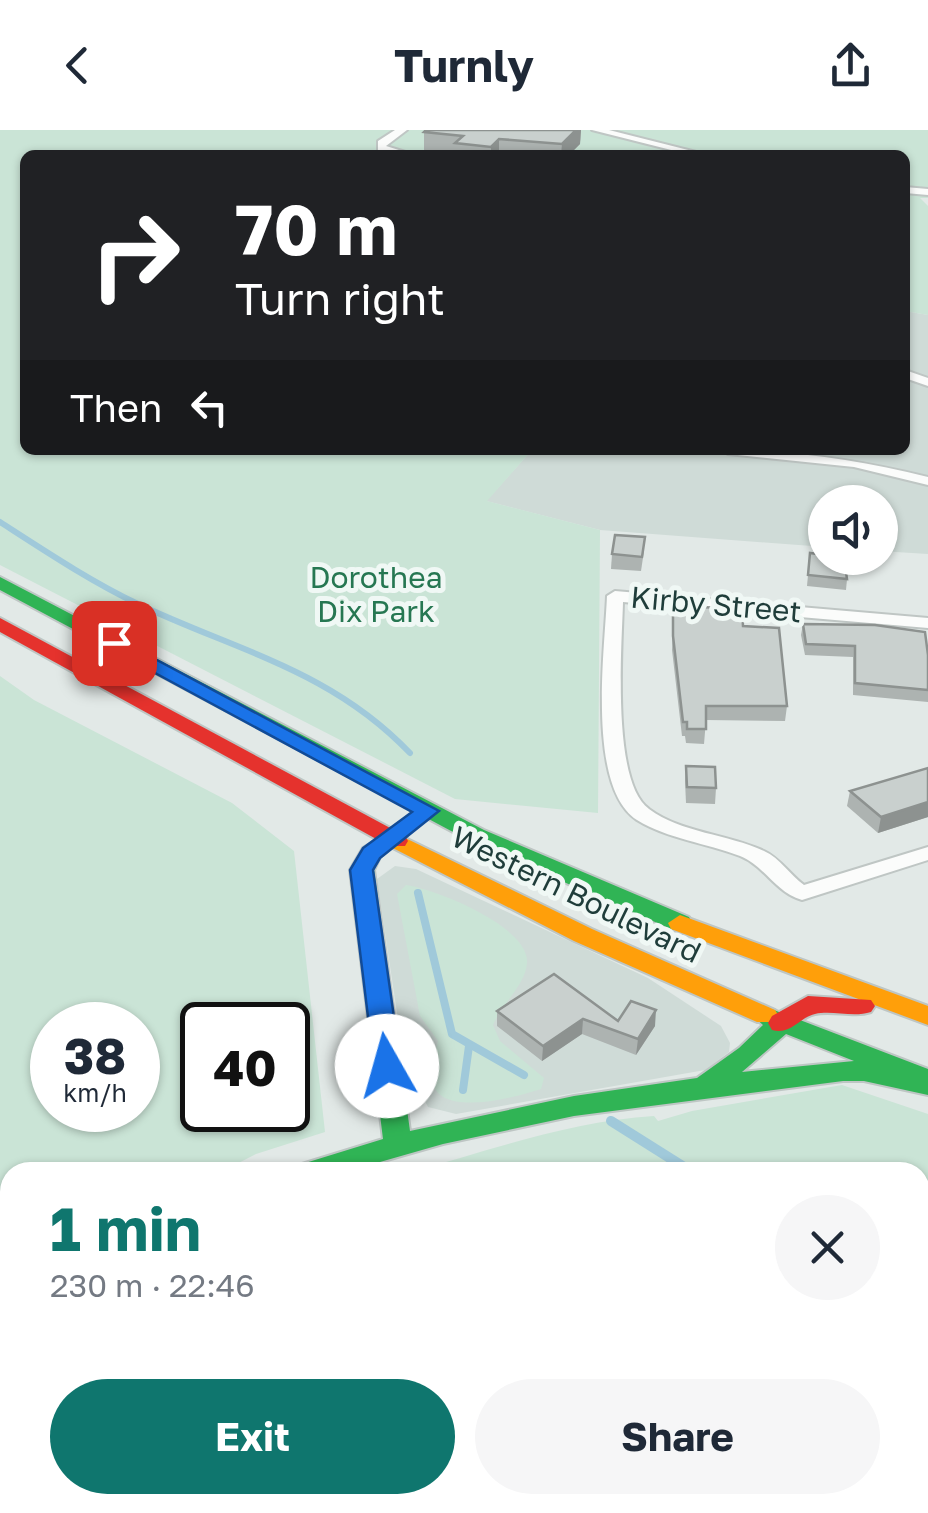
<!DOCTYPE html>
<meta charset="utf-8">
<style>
body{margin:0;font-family:"Golos Text",sans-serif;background:#f6f6f7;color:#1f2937;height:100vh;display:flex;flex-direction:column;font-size:38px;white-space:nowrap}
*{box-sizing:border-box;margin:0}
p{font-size:32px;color:#747a83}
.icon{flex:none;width:55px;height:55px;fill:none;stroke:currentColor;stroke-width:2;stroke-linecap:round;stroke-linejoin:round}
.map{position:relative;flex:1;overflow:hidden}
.side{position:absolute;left:0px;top:1032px;width:930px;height:352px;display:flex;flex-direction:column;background:#fff;border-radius:30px 30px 0 0;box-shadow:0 2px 8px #0004}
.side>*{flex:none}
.hud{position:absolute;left:20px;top:20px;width:890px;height:305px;border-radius:15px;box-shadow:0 2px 8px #0004;background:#202124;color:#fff;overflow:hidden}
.buttons{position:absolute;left:808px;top:355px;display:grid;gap:20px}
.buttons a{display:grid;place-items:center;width:90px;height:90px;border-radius:50%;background:#fff;box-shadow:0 2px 8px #0004;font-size:50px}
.speed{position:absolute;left:30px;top:872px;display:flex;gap:20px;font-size:50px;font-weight:700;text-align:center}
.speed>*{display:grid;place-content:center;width:130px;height:130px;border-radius:50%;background:#fff;box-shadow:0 2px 8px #0004;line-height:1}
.speed small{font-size:25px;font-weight:400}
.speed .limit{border:5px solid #111;border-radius:15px;background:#fff;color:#111}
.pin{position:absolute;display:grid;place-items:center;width:85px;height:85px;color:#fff;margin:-42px;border-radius:20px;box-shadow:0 5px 15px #0006}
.me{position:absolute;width:110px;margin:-55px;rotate:353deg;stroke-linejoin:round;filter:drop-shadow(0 0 8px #0008)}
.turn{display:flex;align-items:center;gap:35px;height:210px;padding:0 50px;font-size:45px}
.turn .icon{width:130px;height:130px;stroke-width:2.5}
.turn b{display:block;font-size:70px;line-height:85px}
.then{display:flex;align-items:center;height:95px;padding:0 50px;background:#0003;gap:20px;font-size:38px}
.round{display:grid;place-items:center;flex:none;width:105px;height:105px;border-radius:52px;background:#f6f6f7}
.overview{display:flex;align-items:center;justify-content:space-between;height:170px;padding:0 50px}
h1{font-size:60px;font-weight:700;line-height:75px;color:#0f766e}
.button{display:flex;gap:20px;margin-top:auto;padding:20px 50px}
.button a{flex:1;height:115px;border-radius:60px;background:#0f766e;color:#fff;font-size:40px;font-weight:700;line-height:115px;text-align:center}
.button a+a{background:#f6f6f7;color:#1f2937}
header{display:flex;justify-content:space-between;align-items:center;height:130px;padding:0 50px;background:#fff;font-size:45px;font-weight:700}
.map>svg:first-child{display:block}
.built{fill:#cfdbd7}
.green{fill:#cae4d6;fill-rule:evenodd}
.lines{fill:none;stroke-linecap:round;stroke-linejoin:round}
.stream-far2{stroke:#a0c9da;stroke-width:6}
.stream-far1{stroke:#a0c9da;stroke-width:8}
.stream{stroke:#a0c9da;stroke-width:10}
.street-casing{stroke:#bfc6c4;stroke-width:4}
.fast-casing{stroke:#bec6c4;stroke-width:4}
.slow-casing{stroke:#bec6c4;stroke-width:4}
.jam-casing{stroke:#bec6c4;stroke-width:4}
.street{fill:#fbfcfb;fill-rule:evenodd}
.fast{fill:#30b455;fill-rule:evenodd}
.slow{fill:#ff9f0a;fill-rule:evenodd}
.jam{fill:#e5322d;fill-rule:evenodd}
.wall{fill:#adb3b1}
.shaded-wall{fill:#8d9290}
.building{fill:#c9d0ce;stroke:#8d9290;stroke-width:2.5}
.route{fill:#1a73e8;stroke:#114b97;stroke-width:2.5}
.labels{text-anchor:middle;stroke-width:10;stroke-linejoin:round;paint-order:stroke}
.park-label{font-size:30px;fill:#267752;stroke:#f0f8f5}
.street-label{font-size:30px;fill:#1f3d3a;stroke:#f0f8f5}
</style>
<header><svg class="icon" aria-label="back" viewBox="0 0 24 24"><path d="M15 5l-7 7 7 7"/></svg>Turnly<svg class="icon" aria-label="share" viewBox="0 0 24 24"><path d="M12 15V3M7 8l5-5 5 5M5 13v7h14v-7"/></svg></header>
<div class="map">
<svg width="928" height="1383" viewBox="0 0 928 1383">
<rect width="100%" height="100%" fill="#e2e9e7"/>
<!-- built -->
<g class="built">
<path d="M905 181 928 185V424L880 421V372H825V417L600 400 486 371 532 320H905Z"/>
<path d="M395 736 416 739 648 848 721 896 730 913 729 922 705 940 456 984 428 977 407 936 400 903 377 749Z"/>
</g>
<!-- green -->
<g class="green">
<path d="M0 0H928V68H920L928 76V185L905 181V25H25V320H532L487 371 600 400 598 683 455 669 0 435Z"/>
<path d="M0 546 34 570 232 673 294 721 325 1002 256 1024 221 1042H10V1136L0 1123ZM52 895H138V980H52ZM288 895V980H202V895Z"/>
<path d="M406 755C436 759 530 797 527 833 526 854 501 875 493 895L500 911 544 948 541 959C516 967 439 989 432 951 430 938 435 923 438 911L420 886 397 764Z"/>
<path d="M842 955 928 984V1383H0V1264L10 1257V1375H920V1042H411C490 1020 572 991 654 986L658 991 692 981Z"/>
</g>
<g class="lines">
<!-- stream-far2 -->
<path class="stream-far2" d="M0 392C45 421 90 451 138 474 237 521 331 540 410 623"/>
<!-- stream-far1 -->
<g class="stream-far1">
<path d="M418 763 452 904 524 945"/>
<path d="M463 960 469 916"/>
</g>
<!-- stream -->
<g class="stream">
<path d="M611 991 692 1042"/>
<path d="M920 1129 928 1128"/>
<path d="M920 1206 928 1210"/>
</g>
<!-- street casing -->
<g class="street-casing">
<g id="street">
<path d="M395 0H407L386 16 415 25 378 20V11Z"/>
<path d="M592 0H609L708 25H691Z"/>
<path d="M905 57 928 59V65L905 63Z"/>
<path d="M905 240 928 248V256L905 248Z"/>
<path d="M721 320C792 320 859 330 928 347V355L854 337 728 324Z"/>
<path d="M615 461 928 488V498L623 472C622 516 611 652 649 679 681 703 728 704 764 721 780 728 790 745 804 755L928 717V730L802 770C776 763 765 736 740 726 706 713 668 709 637 690 586 657 605 519 607 466Z"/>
</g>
</g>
<!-- fast casing -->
<g class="fast-casing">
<g id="fast">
<path d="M0 447 484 700 689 787 692 793 680 801 671 799 468 710 0 460Z"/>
<path d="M392 701 403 708 380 727 374 740 410 1001 574 966 697 948 739 918 763 895 753 886 757 880 766 877 928 939V965L864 951H843L574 986 443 1014 345 1042H298L302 1034 383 1009 350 740 363 718ZM786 904 854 931 742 942Z"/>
</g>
</g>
<!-- slow casing -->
<g class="slow-casing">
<g id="slow">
<path d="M397 704 592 799 775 880 779 886 775 892H757L574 811 389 716 386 711Z"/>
<path d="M680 785 928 876V895L671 799 668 793Z"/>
<path d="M10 1199V1230L0 1234V1203Z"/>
</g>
</g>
<!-- jam casing -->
<g class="jam-casing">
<g id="jam">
<path d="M0 488 405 706 408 711 405 716H389L0 502Z"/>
<path d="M808 866 871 870 875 876 871 882C853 888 833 880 815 884 798 888 792 905 772 900L768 893 772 886Z"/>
</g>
</g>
<!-- street -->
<use href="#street" class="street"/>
<!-- fast -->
<use href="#fast" class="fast"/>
<!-- slow -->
<use href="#slow" class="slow"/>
<!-- jam -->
<use href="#jam" class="jam"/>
</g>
<!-- wall -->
<g class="wall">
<path d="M426 0H581L580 14 569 25H455L424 21V2Z"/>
<path d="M644 421 641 441 611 439 612 424Z"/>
<path d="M810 423 847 449 846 460 807 456Z"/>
<path d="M673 482 743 496 787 576 785 591 706 590 704 614 686 613 685 606H682L672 520Z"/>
<path d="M803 494 928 525V572L853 565V527L805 525 801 505Z"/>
<path d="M686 636 716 658 715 674 686 673 685 651Z"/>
<path d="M928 638V687L878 703 847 676 850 661Z"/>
<path d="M497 881 618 891 655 896 636 925 582 904 542 931 497 896Z"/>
</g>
<!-- shaded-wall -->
<g class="shaded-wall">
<path d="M576 0H581L580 14 569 25H561L562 14Z"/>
<path d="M499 9V25H491V17Z"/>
<path d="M928 672V687L878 703 881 687Z"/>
<path d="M656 880 655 896 636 925 638 909Z"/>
<path d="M583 889 582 904 542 931 543 916Z"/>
</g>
<!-- building -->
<g class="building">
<path d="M426 0H576L562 14 499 9 491 17 455 13 463 6 424 2Z"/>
<path d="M615 405 645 407 642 427 612 424Z"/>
<path d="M819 413H825V428H844L847 449 808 445 810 423 818 424Z"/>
<path d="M679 476 742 479 743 496 779 498 787 576H706V599H687V592H683L673 506V482H679Z"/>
<path d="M803 494 875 495 925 502 928 525V560L855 553V516L806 514Z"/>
<path d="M686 636 715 637 716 658 687 657Z"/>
<path d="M928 638V672L881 687 850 661Z"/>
<path d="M554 844 618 891 631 871 656 880 638 909 583 889 543 916 497 881Z"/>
</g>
<!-- route -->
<path class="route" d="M114 507 439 681 380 728 373 740 401 936 397 943H378L374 936 350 740 363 718 412 682 107 517 104 513Z"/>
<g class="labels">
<!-- park labels -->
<g class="park-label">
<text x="376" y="458">Dorothea<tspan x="376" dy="34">Dix Park</tspan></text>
</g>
<!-- street labels -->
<g class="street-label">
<text transform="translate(716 475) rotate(5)" y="10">Kirby Street</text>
<text transform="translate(576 765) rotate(26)" y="10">Western Boulevard</text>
</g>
</g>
</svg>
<div class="buttons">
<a><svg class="icon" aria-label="sound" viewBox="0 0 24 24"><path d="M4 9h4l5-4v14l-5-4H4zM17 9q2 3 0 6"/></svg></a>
</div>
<div class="speed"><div>38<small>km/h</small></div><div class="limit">40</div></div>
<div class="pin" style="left:114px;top:513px;background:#d93025"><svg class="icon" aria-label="arrive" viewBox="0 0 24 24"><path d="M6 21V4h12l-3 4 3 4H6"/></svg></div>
<svg class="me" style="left:387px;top:936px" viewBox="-20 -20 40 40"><circle r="19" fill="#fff"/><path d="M0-13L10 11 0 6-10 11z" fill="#1a73e8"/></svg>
<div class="hud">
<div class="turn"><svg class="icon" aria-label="right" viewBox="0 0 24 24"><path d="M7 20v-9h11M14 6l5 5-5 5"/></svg><div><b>70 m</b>Turn right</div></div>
<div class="then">Then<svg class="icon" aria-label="left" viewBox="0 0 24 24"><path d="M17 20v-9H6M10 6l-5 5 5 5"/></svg></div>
</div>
<section class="side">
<div class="overview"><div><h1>1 min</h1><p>230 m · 22:46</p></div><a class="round"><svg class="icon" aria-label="close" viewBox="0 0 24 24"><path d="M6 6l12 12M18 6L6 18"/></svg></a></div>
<div class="button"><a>Exit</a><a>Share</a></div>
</section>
</div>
